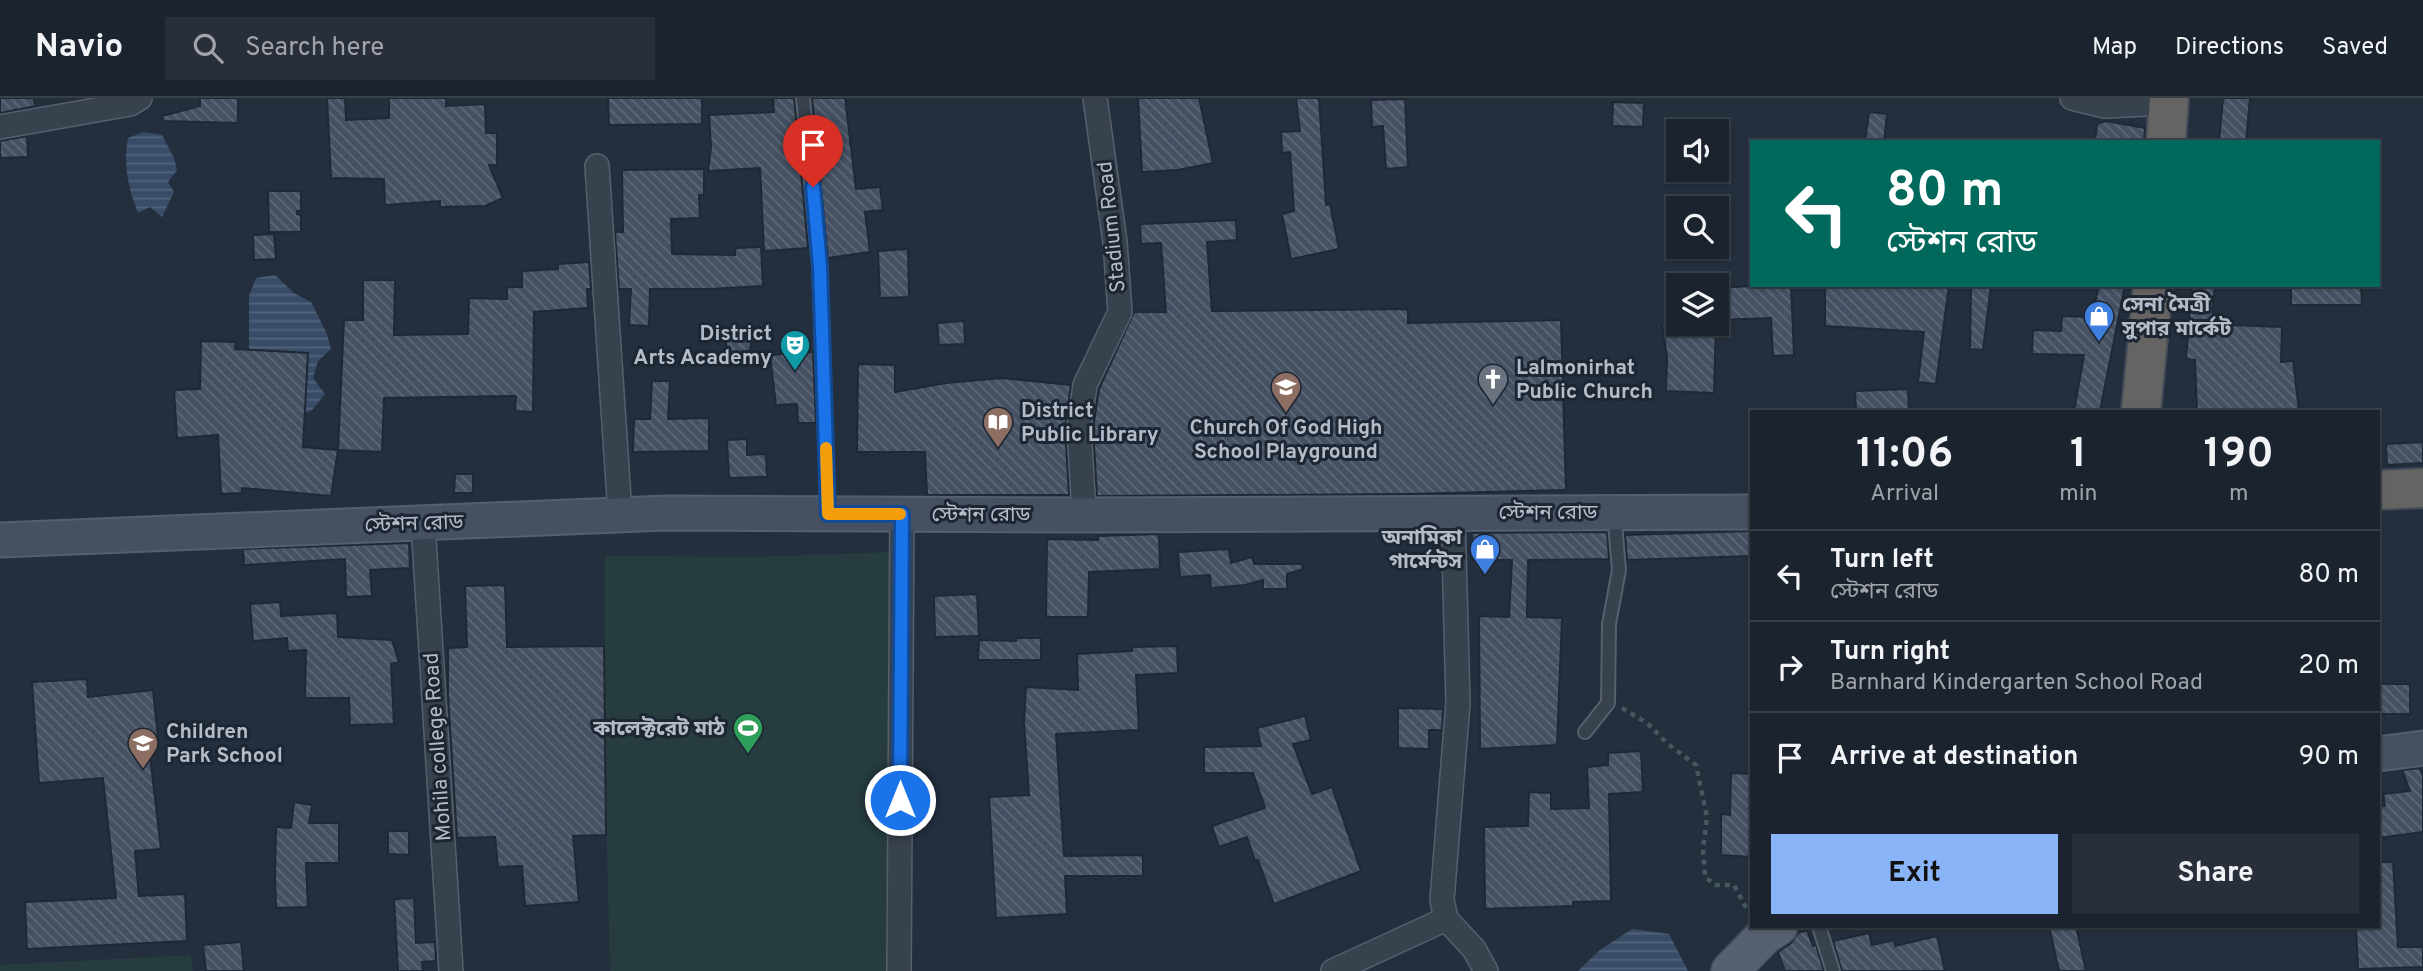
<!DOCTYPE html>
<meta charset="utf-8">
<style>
body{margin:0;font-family:Overpass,"Noto Sans Bengali",sans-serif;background:#282f3a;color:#f1f3f6;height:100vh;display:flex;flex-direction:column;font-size:26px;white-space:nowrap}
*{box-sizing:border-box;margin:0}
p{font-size:23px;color:#a0a4aa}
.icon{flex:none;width:38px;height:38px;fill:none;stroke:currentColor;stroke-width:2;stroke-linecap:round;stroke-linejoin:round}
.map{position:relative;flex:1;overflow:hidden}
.drawer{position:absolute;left:1750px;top:312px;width:630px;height:518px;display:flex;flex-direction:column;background:#1b232e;border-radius:0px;box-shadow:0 2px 5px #0004,0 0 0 2px #39404a}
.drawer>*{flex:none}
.hud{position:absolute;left:1750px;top:42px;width:630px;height:147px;border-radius:0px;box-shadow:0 2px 5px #0004,0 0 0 2px #39404a;background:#00695c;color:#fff;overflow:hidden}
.buttons{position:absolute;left:1666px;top:21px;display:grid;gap:14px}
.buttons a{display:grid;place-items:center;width:63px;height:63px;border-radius:0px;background:#1b232e;box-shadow:0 2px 5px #0004,0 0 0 2px #39404a;font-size:35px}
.pin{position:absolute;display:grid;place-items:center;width:60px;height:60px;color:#fff;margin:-72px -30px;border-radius:50% 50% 50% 0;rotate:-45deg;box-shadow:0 0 7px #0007}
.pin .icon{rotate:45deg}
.me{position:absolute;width:77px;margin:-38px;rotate:0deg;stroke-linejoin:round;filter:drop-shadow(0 0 5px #0008)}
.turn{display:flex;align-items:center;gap:24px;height:147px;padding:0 21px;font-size:32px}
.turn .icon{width:91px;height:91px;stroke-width:2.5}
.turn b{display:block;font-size:49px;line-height:60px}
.eta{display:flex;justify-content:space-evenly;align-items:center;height:119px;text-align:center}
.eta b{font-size:42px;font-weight:700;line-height:49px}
.primary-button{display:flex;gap:14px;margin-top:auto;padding:14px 21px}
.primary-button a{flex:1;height:80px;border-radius:0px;background:#8ab4f8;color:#111;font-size:28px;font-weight:700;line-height:80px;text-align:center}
.primary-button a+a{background:#282f3a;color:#f1f3f6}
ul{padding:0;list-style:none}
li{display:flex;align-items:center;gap:21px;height:91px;padding:0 21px;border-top:2px solid #39404a}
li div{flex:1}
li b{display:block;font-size:26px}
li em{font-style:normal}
header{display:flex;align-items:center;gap:42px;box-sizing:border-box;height:98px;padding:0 35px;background:#1b232e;border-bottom:2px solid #39404a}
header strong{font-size:33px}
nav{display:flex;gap:38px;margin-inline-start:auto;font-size:24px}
.search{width:490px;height:63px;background:#282f3a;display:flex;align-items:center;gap:18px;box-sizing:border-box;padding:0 24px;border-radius:0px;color:#a0a4aa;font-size:26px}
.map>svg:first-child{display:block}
.green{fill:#263c3f}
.water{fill:url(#water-rules)}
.building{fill:url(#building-back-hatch);stroke:#1f2835;stroke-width:2}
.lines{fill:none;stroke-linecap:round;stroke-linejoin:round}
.service-casing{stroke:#565f6c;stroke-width:16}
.minor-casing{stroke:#565f6c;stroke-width:26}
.secondary-casing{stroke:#565f6c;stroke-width:37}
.primary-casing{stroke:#414a57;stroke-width:40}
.trunk-casing{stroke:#434c59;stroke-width:42}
.path{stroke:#44595c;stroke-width:4.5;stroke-dasharray:5 5;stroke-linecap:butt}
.service{stroke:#38414e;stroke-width:12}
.minor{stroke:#38414e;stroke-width:23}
.secondary{stroke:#465061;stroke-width:33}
.primary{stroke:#56606e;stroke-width:37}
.trunk{stroke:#656462;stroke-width:38}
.route-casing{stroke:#114b97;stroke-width:18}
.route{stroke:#1a73e8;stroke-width:12}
.slow{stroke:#f59e0b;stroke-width:12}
.labels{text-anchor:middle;stroke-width:6;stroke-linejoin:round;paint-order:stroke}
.street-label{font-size:21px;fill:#b4bcc9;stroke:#1d2633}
.poi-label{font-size:21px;font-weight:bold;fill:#b4bcc9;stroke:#1d2633;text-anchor:start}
</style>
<header>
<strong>Navio</strong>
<div class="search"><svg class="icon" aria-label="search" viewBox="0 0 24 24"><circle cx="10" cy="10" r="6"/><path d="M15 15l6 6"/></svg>Search here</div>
<nav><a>Map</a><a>Directions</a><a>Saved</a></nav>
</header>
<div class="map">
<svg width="2423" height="873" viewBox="0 0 2423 873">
<defs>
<pattern id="water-rules" width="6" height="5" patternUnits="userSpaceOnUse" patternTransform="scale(1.75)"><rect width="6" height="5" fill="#394c67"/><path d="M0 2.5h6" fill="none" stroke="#53647b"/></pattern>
<pattern id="building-back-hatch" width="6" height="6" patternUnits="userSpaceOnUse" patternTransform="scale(1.75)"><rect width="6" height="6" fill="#455162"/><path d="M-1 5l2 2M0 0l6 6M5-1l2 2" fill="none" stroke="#5d6877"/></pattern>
</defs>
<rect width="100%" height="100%" fill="#242f3e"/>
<!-- green -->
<g class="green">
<path d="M893 454 889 873H610L604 632 605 458 756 459Z"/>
<path d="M191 857 193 873H0V867Z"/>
</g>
<!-- water -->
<g class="water">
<path d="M144 34 162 37 174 60 177 72 168 84 174 94 162 119 150 109 138 115C128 90 123 66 128 40Z"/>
<path d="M275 177 294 195 311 204 327 236 331 251 318 263 313 280 325 296 312 312 295 320 249 277V198L256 180Z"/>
<path d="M1632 831 1669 836 1688 873H1578L1600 852Z"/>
</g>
<!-- building -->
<g class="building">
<path d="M0 0H33L36 8 0 15Z"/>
<path d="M200 0H238V25L163 23 162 18 200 8Z"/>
<path d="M327 0H345L346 22 389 20V0H446V8L485 6 486 35H497V67H489L503 100 485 108 440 109V103L385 107 384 81 331 80Z"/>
<path d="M608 0H702V26L609 27Z"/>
<path d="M773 0H794L808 150 764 153 760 70 708 73 711 49 709 17 774 14Z"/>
<path d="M812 0H845L856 91 880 89 883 112 865 114 870 154 828 160Z"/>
<path d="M1138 0H1199L1213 65 1178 72 1142 74Z"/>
<path d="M1296 0H1319L1326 107 1330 106 1339 151 1291 161 1282 116 1294 113 1290 54 1282 55 1281 34 1300 33Z"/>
<path d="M2223 0H2250L2246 44H2219Z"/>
<path d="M1405 1 1408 69 1386 71 1383 28 1372 29 1371 2Z"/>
<path d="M1613 4 1644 5 1643 29 1612 28Z"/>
<path d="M1869 14 1887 16 1884 44H1865Z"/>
<path d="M2106 23 2145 30 2144 44H2095L2097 26Z"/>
<path d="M27 38 28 59 0 60V43Z"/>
<path d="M704 71V97H699L700 120 671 121 672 156 735 157V150L761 149 763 188 710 191H650L649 228 629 227 631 191H619L615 134H623L622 72Z"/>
<path d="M268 93H301V113H297V116L301 117V134H269Z"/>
<path d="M1236 122 1237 142 1207 144 1212 213 1408 211V225L1561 222 1566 392 1407 396 1097 398 1093 330 1099 291 1134 214H1166L1161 145 1141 146 1140 126Z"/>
<path d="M274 136 276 161 254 162 253 137Z"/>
<path d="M908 151 909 199 880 200 878 153Z"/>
<path d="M589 164 591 191H587L588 210 534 214 533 314 515 313 516 298 384 300 382 354 338 352 344 222H363V182H395L394 237 468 236 469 200 507 201V189H522V173L558 171V166Z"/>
<path d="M1770 187H1791L1794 257 1773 258 1771 220 1717 222V190Z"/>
<path d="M1825 187H1949L1936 286 1918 284 1924 234 1825 228Z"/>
<path d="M1971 187H1991L1983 252 1970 251Z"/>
<path d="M2099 187H2125L2100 313H2074L2084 257 2032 256 2033 232 2061 233 2062 218 2092 219Z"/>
<path d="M2192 187H2215L2212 223 2231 225V227L2282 229 2281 264 2293 263 2299 313H2197L2195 262 2186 261Z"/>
<path d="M2291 187H2361L2362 207H2291Z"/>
<path d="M964 223 965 246 939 247 937 225Z"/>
<path d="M1662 226H1716L1714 295 1666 293 1667 259Z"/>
<path d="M727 236 752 239 749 259 725 256Z"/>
<path d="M201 243 236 244 235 251 308 255 303 349 338 352 331 398 242 390V395L221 396 218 337 177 340 174 292 200 291Z"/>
<path d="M813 254 816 325H798L797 306 776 307 770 257Z"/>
<path d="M858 266 895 267V294L946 285 1002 280 1071 287 1065 330 1069 397H927L925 354H857Z"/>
<path d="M652 283H670L668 321 709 320V353L633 354 634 321H650Z"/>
<path d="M1908 291 1909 313H1856L1855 293Z"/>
<path d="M747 341V357L766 356 767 379 729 380 727 342Z"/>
<path d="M2423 344V365L2387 367 2386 346Z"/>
<path d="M455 376H473V395H454Z"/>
<path d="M1752 433V458L1627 462 1625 437Z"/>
<path d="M1607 434 1609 461 1528 462 1527 519 1562 520 1557 647 1480 651 1479 518 1509 519 1512 462H1472V435Z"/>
<path d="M1159 436 1160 471 1089 474 1088 519H1046L1047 441 1098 442V438Z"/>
<path d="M409 445 410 470 370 472 372 498 346 499 345 461 244 467 243 451Z"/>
<path d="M1229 451 1231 465 1252 459 1254 466H1302L1303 471 1287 476V491H1263V482L1245 487 1211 490 1210 477 1180 479 1178 454Z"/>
<path d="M505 487 507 549 604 548 606 737 573 738 579 804 525 808 522 768 498 769 495 739 457 740 448 597V550L467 549 465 488Z"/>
<path d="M977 496 979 538 935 539 934 498Z"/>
<path d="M280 504 281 518 337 515 338 539 392 542 399 564 391 566 394 626 350 627 349 600H305L306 552 288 553 287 540 253 543 250 506Z"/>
<path d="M1016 540H1041V562H978L979 542 1016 543Z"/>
<path d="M1177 548 1178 575 1136 577 1139 632 1056 636 1064 758 1143 757V778H1065L1067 816 996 820 989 699 1029 697 1024 624 1026 589 1078 592 1077 556 1132 553V549Z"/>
<path d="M87 581 88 599 153 592 158 640 148 641 161 751 135 753 139 798 185 796 187 843 27 851 25 804 116 800 103 680 39 685 32 584Z"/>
<rect x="2378" y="586" width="32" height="30"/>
<path d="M1398 610 1443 611 1442 632H1429V651L1398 650Z"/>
<path d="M1305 618 1311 642 1293 646 1312 696 1332 689 1361 773 1274 806 1258 762 1255 763 1247 739 1219 749 1212 728 1265 710 1253 675H1204V649L1261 648 1257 630Z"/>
<path d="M1641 653 1643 694 1609 696 1611 803 1573 804V808L1485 811 1484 729 1528 728 1529 694 1551 695V711L1589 710 1587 669 1608 667V655Z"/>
<path d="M2420 670 2423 678V734L2378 740V709L2385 708 2383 696 2410 693 2402 672Z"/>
<path d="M1731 675 1752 676V759L1721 757V716L1730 717Z"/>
<path d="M294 704 312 707 309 725H339V765H306L308 809 276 810 275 776 276 729 291 730Z"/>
<path d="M388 733H409V757L388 756Z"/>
<path d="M2378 764H2393L2398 849H2423V869L2358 871 2356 828H2378Z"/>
<path d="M414 800 416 845 435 844 436 863 422 864 423 873H398L394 801Z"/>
<path d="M2049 828H2076L2086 873H2059Z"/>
<path d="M1807 832 1813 848 1816 847 1824 873H1785L1778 854 1791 845 1798 835Z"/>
<path d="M1869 835 1872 847 1894 842 1895 848 1937 838 1945 873H1842L1833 843Z"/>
<path d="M241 844 244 873H206L203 847Z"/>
</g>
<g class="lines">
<!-- service casing -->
<g class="service-casing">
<g id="service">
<path d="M803 0 819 169 828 415"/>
<path d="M1585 634 1608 605 1609 526 1619 472 1614 414"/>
<path d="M1819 828 1833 873"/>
</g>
</g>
<!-- minor casing -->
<g class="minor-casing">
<g id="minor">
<path d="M2072 0 2105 8 2169 5"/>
<path d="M0 29 130 6 140 0"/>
<path d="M597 68 620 416"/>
<path d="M1453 415 1458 605 1442 802 1446 821 1474 851 1486 873"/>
<path d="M1088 417 1083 399 1079 329 1085 287 1120 214 1115 144 1095 0"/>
<path d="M423 425 451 873"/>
<path d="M899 873 902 416"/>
<path d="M1333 873 1446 821"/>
</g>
</g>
<!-- secondary casing -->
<g class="secondary-casing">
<g id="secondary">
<path d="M0 442 666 415 1088 417 1752 414"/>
<path d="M2378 656 2423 650"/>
</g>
</g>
<!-- primary casing -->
<g class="primary-casing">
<path id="primary" d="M1730 873 1764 838 1779 828"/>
</g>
<!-- trunk casing -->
<g class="trunk-casing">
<g id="trunk">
<path d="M2166 44 2169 0"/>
<path d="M2141 313 2153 187"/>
<path d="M2378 392 2423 390"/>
</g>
</g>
<!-- path -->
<path class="path" d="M1622 610 1647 625 1668 646 1696 667 1707 719 1703 750 1705 779 1715 787H1734L1749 815"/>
<!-- service -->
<use href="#service" class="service"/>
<!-- minor -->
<use href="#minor" class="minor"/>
<!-- secondary -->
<use href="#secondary" class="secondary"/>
<!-- primary -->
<use href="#primary" class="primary"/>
<!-- trunk -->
<use href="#trunk" class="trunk"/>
</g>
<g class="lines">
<!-- route casing -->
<g class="route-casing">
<path id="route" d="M813 89 820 169 828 416H902L900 702"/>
</g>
<!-- route -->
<use href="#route" class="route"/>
<!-- slow -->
<path class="slow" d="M826 350 828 416H900"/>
</g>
<!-- icons -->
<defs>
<g id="shop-pin" transform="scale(1.575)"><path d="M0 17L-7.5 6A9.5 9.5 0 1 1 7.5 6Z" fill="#3f7fe0" stroke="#1d2633"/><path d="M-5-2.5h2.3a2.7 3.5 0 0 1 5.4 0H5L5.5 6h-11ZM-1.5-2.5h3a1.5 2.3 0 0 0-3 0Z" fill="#fff"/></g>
<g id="theatre-pin" transform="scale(1.575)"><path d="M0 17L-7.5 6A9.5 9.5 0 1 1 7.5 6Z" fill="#0f9aa8" stroke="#1d2633"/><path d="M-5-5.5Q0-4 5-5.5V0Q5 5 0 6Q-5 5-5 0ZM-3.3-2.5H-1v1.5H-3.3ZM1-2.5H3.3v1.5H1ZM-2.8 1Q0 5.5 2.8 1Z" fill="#fff"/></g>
<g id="church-pin" transform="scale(1.575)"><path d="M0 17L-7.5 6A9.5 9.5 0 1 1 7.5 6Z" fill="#6b7280" stroke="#1d2633"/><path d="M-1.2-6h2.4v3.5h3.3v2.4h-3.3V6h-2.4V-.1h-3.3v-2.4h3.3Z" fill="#fff"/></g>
<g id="school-pin" transform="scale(1.575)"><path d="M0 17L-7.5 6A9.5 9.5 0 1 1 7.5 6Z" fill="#8d6e63" stroke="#1d2633"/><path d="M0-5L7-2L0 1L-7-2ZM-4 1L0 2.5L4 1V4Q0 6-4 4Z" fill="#fff"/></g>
<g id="library-pin" transform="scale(1.575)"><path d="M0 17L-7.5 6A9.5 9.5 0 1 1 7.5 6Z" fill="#8d6e63" stroke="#1d2633"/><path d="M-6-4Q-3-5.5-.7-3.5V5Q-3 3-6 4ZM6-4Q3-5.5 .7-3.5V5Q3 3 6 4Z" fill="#fff"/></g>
<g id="stadium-pin" transform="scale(1.575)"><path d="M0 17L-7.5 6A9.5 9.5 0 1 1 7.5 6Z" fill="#2e9e5b" stroke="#1d2633"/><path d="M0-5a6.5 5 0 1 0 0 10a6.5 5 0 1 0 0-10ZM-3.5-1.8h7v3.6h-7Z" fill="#fff"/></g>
</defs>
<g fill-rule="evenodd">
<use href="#shop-pin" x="2099" y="218"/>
<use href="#theatre-pin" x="795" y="247"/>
<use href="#church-pin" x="1493" y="281"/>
<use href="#school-pin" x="1286" y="289"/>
<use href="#library-pin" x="998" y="324"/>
<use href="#shop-pin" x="1485" y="451"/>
<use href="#stadium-pin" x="748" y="630"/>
<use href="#school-pin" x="143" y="645"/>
</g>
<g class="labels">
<!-- street labels -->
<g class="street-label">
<text transform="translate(1111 129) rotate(-96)" y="7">Stadium Road</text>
<text x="1548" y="421">স্টেশন রোড</text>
<text x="981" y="423">স্টেশন রোড</text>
<text transform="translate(414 425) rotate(-2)" y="7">স্টেশন রোড</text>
<text transform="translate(437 649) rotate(-94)" y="7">Mohila college Road</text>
</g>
<!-- poi labels -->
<g class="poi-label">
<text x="2122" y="213">সেনা মৈত্রী<tspan x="2122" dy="24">সুপার মার্কেট</tspan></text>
<text x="772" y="242" text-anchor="end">District<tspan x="772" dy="24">Arts Academy</tspan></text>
<text x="1516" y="276">Lalmonirhat<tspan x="1516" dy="24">Public Church</tspan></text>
<text x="1021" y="319">District<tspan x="1021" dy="24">Public Library</tspan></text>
<text x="1286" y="336" text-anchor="middle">Church Of God High<tspan x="1286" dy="24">School Playground</tspan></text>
<text x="1462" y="446" text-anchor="end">অনামিকা<tspan x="1462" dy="24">গার্মেন্টস</tspan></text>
<text x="725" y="637" text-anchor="end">কালেক্টরেট মাঠ</text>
<text x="166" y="640">Children<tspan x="166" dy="24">Park School</tspan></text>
</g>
</g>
</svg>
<div class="buttons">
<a><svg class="icon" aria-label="sound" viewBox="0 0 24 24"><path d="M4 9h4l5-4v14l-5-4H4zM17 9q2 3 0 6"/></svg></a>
<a><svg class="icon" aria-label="search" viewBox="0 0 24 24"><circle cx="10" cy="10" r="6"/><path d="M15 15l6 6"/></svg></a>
<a><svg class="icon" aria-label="layers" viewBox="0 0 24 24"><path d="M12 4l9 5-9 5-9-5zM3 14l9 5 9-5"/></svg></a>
</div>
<div class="pin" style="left:813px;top:89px;background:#d93025"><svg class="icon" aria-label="arrive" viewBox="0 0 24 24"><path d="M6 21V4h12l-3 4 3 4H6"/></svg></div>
<svg class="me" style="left:900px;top:702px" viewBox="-20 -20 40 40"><circle r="17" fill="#1a73e8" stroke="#fff" stroke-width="3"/><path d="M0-11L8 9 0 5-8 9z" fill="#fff"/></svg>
<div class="hud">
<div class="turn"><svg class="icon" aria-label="left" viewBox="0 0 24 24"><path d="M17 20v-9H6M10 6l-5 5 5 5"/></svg><div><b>80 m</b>স্টেশন রোড</div></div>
</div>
<section class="drawer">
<div class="eta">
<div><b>11:06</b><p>Arrival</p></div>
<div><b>1</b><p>min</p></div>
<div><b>190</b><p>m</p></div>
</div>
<ul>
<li><svg class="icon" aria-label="left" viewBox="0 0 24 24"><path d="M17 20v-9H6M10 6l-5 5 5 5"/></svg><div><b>Turn left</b><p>স্টেশন রোড</p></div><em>80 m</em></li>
<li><svg class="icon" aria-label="right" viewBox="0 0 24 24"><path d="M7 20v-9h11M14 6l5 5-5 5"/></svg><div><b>Turn right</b><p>Barnhard Kindergarten School Road</p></div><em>20 m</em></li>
<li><svg class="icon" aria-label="arrive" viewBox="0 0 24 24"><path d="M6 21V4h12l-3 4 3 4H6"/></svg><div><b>Arrive at destination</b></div><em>90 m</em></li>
</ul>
<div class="primary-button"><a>Exit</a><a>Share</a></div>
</section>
</div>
